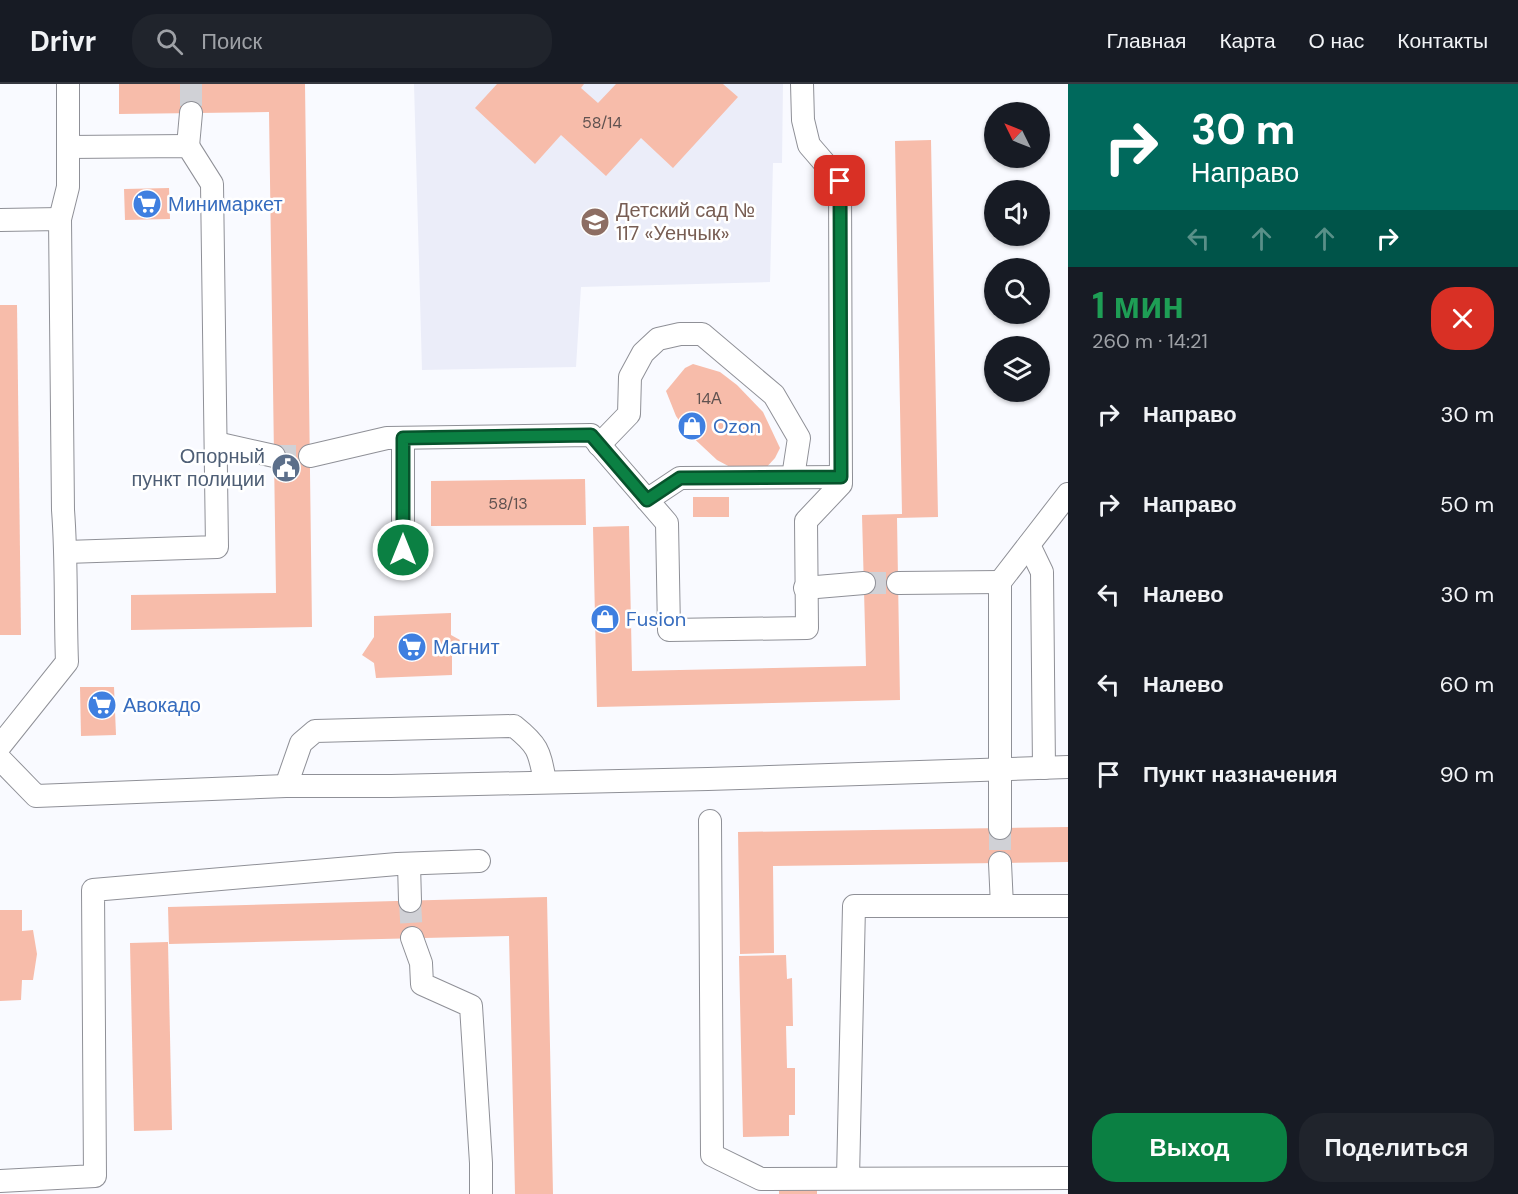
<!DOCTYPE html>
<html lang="ru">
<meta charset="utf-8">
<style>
body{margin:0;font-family:"DM Sans",sans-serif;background:#20242c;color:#f1f3f6;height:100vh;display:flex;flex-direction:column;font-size:22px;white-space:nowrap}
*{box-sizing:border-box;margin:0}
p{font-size:20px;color:#9ea1a6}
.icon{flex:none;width:33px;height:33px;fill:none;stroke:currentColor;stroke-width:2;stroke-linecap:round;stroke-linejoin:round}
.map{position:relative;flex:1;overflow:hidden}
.side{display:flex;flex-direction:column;background:#171b24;width:450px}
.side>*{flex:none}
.top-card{background:#00695c;color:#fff;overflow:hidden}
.needle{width:39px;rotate:313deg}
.fabs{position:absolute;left:984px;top:18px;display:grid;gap:12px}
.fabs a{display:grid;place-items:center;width:66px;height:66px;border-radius:50%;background:#171b24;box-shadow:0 2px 4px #0004;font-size:30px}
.pin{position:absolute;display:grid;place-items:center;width:51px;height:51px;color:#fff;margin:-26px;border-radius:12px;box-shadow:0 3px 9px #0006}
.me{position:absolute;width:66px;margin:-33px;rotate:0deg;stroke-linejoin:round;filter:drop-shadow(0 0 4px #0008)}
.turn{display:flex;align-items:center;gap:21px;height:126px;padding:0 24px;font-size:27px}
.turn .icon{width:78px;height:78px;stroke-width:2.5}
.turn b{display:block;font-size:42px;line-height:51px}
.lanes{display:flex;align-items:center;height:57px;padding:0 24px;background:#0003;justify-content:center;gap:30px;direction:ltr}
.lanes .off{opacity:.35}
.round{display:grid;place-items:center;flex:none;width:63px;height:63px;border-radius:24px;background:#20242c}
.headline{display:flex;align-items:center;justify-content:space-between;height:102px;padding:0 24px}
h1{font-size:36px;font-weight:700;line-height:45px;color:#1e9e55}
.button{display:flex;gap:12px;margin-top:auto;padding:12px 24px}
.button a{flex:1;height:69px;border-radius:24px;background:#0b8043;color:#fff;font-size:24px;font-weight:700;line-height:69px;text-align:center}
.button a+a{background:#20242c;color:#f1f3f6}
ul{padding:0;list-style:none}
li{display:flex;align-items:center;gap:18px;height:90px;padding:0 24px}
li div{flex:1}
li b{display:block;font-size:22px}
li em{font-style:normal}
header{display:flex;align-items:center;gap:36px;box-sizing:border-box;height:84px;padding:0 30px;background:#171b24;border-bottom:2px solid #363941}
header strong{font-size:28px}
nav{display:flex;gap:33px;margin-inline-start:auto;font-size:21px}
.search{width:420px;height:54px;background:#20242c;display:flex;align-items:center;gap:15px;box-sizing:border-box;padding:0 21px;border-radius:24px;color:#9ea1a6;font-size:22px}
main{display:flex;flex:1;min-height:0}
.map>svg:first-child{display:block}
.built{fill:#ebedf9}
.building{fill:#f7bcaa}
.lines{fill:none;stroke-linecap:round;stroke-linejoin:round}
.minor-tunnel{stroke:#d0d1d6;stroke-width:22;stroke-dasharray:22 11;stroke-linecap:butt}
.minor-casing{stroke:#8f9097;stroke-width:24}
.minor{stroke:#fff;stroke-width:22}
.route-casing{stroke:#07532c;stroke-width:15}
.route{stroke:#0b8043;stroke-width:10}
.labels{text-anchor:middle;stroke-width:5;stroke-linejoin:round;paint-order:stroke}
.number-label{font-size:16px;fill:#605250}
.shop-label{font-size:20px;fill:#366cbe;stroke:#fff;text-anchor:start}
.education-label{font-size:20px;fill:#785e54;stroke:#fff;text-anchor:start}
.service-label{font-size:20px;fill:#4e5e75;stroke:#fff;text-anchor:end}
</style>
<header>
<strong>Drivr</strong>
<div class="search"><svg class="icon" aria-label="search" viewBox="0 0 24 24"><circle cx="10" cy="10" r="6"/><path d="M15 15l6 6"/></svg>Поиск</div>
<nav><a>Главная</a><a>Карта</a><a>О нас</a><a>Контакты</a></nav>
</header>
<main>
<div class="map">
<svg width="1068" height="1110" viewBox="0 0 1068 1110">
<rect width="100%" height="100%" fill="#f9faff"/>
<!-- built -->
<path class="built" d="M414 0H783L782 79H773L770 198 581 203 576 283 422 286Z"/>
<!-- building -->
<g class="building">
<path d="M119 0H305L312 543 131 546V511L276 509 269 28 119 30Z"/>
<path d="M497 0H584L581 4 598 19 616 0H723L738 13 673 84 641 54 606 92 561 51 535 80 475 24Z"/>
<path d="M931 56 938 433 897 434 900 616 597 623 593 443 629 442 632 587 866 582 862 431 902 430 895 57Z"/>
<path d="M169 104 170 135 125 136 124 105Z"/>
<path d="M0 221H17L21 551H0Z"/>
<path d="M693 280 720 288 737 301 763 328 780 364 775 374 764 386 732 384 717 376 687 348 676 332 666 307 685 284Z"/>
<path d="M585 395 586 441 431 442V397Z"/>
<rect x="693" y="413" width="36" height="20"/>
<path d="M451 529V551L460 556 452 570V591L376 594 374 579 362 571 374 553V532Z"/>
<path d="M80 603H114L116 651 81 652Z"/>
<path d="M1068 743V778L773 782 774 869 740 870 738 748Z"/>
<path d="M547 813 553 1110H515L509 852 169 860 168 823Z"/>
<path d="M0 826H22V847L33 846 37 870 33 896H22L21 916 0 917Z"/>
<path d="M168 858 172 1046 134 1047 130 859Z"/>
<path d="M786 871 787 895 792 894 793 942H786L787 984H795V1031H789V1052L743 1053 739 872Z"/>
<path d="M817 1099V1110H779V1100Z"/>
</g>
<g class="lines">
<!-- minor-tunnel -->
<g class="minor-tunnel">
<path d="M191 0V29"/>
<path d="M274 372H310"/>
<path d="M864 499H898"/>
<path d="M1000 744V779"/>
<path d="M410 817 412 854"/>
</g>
<!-- minor casing -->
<g class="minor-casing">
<g id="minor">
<path d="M188 62 191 29"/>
<path d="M60 135 68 103V0"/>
<path d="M0 136 60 135 63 426C67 477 65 527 67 578L0 662"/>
<path d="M403 354V466L415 471"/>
<path d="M216 359 274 372"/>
<path d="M599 361 629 330 630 293 643 269 658 255 680 250H702L774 311 799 354 793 393"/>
<path d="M310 372 387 354 591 351 667 439 669 546 807 544 806 437 841 400 840 97 809 61 803 36 802 0"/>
<path d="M647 416 680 394 841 393"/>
<path d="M1029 461 1042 488 1044 684"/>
<path d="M66 468 217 463 212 100 188 62 68 63"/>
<path d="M898 499 1000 498"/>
<path d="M805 504 864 499"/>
<path d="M0 675 36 712 286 702H391L708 695 1068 683"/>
<path d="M286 702 301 659 315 647 514 642C539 662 539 667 545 697"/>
<path d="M710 737 712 1071 761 1095 1068 1094"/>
<path d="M1000 744V498L1068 410"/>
<path d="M1000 779 1002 822"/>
<path d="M409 780 410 817"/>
<path d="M412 854 421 879 422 900 471 922 481 1079V1110"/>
<path d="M848 1094 854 822H1068"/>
<path d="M0 1097 95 1092 93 806 397 780 479 777"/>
</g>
</g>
<!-- minor -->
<use href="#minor" class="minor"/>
</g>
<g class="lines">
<!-- route casing -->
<g class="route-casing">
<path id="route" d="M403 466V354L591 351 647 416 680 394 841 393 840 97"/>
</g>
<!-- route -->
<use href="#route" class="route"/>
</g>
<!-- icons -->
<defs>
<g id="supermarket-disc" transform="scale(1.5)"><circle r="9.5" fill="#3f7fe0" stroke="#fff"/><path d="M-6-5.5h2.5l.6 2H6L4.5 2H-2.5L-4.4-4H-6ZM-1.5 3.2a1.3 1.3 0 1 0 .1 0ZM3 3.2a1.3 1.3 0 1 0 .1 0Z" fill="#fff"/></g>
<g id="school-disc" transform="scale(1.5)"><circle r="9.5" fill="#8d6e63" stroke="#fff"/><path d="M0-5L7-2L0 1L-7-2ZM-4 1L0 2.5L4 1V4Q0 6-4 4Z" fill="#fff"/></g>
<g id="shop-disc" transform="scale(1.5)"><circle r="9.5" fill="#3f7fe0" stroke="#fff"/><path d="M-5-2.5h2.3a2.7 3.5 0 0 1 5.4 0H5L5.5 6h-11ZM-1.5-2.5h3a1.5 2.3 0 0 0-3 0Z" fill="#fff"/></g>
<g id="civic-disc" transform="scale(1.5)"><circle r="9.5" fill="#5c6f8a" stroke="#fff"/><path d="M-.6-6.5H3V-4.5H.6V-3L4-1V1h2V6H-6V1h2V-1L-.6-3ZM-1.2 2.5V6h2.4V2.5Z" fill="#fff"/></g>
</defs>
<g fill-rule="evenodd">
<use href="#supermarket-disc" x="147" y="120"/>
<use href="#school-disc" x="595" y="138"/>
<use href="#shop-disc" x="692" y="342"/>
<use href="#civic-disc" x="286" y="384"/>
<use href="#shop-disc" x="605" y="535"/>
<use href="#supermarket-disc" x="412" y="563"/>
<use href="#supermarket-disc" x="102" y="621"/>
</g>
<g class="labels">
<!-- number labels -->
<g class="number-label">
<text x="602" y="44">58/14</text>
<text x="709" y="320">14А</text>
<text x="508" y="425">58/13</text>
</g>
<!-- shop labels -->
<g class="shop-label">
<text x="168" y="127">Минимаркет</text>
<text x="713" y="349">Ozon</text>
<text x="626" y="542">Fusion</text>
<text x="433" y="570">Магнит</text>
<text x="123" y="628">Авокадо</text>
</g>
<!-- education labels -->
<g class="education-label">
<text x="616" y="133">Детский сад №<tspan x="616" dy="23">117 «Уенчык»</tspan></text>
</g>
<!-- service labels -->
<g class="service-label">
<text x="265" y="379">Опорный<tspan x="265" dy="23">пункт полиции</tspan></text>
</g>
</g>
</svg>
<div class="fabs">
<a><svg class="needle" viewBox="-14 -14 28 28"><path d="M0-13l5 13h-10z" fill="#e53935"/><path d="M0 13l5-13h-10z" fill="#9ea1a6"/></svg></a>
<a><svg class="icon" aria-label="sound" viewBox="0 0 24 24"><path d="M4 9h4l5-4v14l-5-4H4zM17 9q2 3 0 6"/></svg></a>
<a><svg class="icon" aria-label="search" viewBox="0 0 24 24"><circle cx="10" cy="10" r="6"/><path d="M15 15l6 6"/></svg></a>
<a><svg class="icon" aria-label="layers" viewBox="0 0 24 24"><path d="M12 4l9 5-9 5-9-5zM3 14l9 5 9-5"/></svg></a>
</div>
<div class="pin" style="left:840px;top:97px;background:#d93025"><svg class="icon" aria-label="arrive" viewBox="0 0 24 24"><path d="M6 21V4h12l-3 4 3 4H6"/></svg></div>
<svg class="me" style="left:403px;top:466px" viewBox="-20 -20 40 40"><circle r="17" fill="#0b8043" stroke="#fff" stroke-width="3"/><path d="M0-11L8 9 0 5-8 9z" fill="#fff"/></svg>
</div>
<section class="side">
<div class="top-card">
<div class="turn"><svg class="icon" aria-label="right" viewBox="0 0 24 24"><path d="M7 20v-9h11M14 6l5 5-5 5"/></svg><div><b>30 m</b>Направо</div></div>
<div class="lanes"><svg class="icon off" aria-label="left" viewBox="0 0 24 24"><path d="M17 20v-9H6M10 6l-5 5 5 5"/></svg><svg class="icon off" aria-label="ahead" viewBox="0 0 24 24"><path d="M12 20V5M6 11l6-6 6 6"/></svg><svg class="icon off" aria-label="ahead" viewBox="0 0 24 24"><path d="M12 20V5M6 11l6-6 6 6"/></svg><svg class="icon" aria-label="right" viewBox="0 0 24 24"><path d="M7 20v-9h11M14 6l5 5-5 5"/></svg></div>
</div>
<div class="headline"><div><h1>1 мин</h1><p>260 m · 14:21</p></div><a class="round" style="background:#d93025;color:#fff"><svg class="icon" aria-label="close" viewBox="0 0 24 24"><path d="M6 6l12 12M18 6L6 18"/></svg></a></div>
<ul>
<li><svg class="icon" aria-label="right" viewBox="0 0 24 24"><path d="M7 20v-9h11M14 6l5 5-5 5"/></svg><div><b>Направо</b></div><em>30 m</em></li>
<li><svg class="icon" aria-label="right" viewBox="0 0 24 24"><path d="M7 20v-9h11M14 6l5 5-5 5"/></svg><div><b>Направо</b></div><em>50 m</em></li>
<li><svg class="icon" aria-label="left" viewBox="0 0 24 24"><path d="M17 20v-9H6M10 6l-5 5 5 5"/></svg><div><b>Налево</b></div><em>30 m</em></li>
<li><svg class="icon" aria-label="left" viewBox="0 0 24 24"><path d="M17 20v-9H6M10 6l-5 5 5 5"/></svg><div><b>Налево</b></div><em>60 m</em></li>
<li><svg class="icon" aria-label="arrive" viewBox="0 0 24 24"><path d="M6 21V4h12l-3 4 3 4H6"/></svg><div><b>Пункт назначения</b></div><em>90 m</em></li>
</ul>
<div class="button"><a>Выход</a><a>Поделиться</a></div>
</section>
</main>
